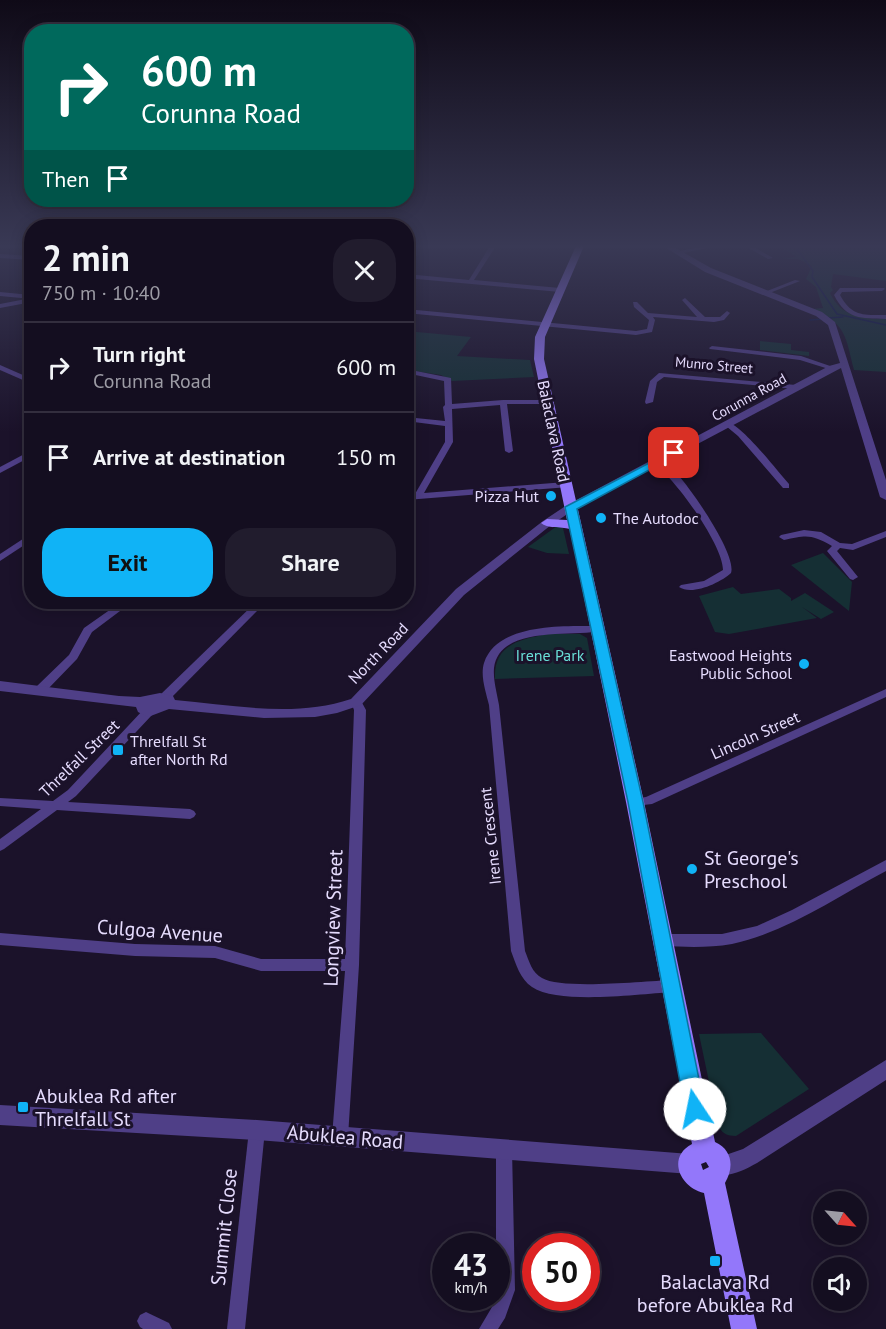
<!DOCTYPE html>
<meta charset="utf-8">
<style>
body{margin:0;font-family:"PT Sans",sans-serif;background:#211c2d;color:#f1f3f6;height:100vh;display:flex;flex-direction:column;font-size:22px;white-space:nowrap}
*{box-sizing:border-box;margin:0}
p{font-size:20px;color:#9d9ca5}
.icon{flex:none;width:33px;height:33px;fill:none;stroke:currentColor;stroke-width:2;stroke-linecap:round;stroke-linejoin:round}
.map{position:relative;flex:1;overflow:hidden}
.side{position:absolute;left:24px;top:219px;width:390px;height:390px;display:flex;flex-direction:column;background:#140e20;border-radius:24px;box-shadow:0 3px 15px #0003,0 0 0 2px #332e3e}
.side>*{flex:none}
.guide{position:absolute;left:24px;top:24px;width:390px;height:183px;border-radius:24px;box-shadow:0 3px 15px #0003,0 0 0 2px #332e3e;background:#00695c;color:#fff;overflow:hidden}
.needle{width:39px;rotate:117deg}
.buttons{position:absolute;left:813px;top:1191px;display:grid;gap:12px}
.buttons a{display:grid;place-items:center;width:54px;height:54px;border-radius:50%;background:#140e20;box-shadow:0 3px 15px #0003,0 0 0 2px #332e3e;font-size:30px}
.speed{position:absolute;left:432px;top:1233px;display:flex;gap:12px;font-size:30px;font-weight:700;text-align:center}
.speed>*{display:grid;place-content:center;width:78px;height:78px;border-radius:50%;background:#140e20;box-shadow:0 3px 15px #0003,0 0 0 2px #332e3e;line-height:1}
.speed small{font-size:15px;font-weight:400}
.speed .limit{border:9px solid #d22;background:#fff;color:#111}
.pin{position:absolute;display:grid;place-items:center;width:51px;height:51px;color:#fff;margin:-26px;border-radius:12px;box-shadow:0 3px 9px #0006}
.me{position:absolute;width:66px;margin:-33px;rotate:349deg;stroke-linejoin:round;filter:drop-shadow(0 0 4px #0008)}
.turn{display:flex;align-items:center;gap:21px;height:126px;padding:0 18px;font-size:27px}
.turn .icon{width:78px;height:78px;stroke-width:2.5}
.turn b{display:block;font-size:42px;line-height:51px}
.then{display:flex;align-items:center;height:57px;padding:0 18px;background:#0003;gap:12px;font-size:22px}
.round{display:grid;place-items:center;flex:none;width:63px;height:63px;border-radius:24px;background:#211c2d}
.summary{display:flex;align-items:center;justify-content:space-between;height:102px;padding:0 18px}
h1{font-size:36px;font-weight:800;line-height:45px}
.action{display:flex;gap:12px;margin-top:auto;padding:12px 18px}
.action a{flex:1;height:69px;border-radius:24px;background:#10b3f6;color:#111;font-size:24px;font-weight:800;line-height:69px;text-align:center}
.action a+a{background:#211c2d;color:#f1f3f6}
ul{padding:0;list-style:none}
li{display:flex;align-items:center;gap:18px;height:90px;padding:0 18px;border-top:2px solid #332e3e}
li div{flex:1}
li b{display:block;font-size:22px}
li em{font-style:normal}
.map>svg:first-child{display:block}
.green{fill:#152f34}
.lines{fill:none;stroke-linecap:round;stroke-linejoin:round}
.stream{stroke:#0d1748;stroke-width:1.5}
.minor{fill:#4f3f87;fill-rule:evenodd}
.tertiary{fill:#4f3f87;fill-rule:evenodd}
.secondary{fill:#9377fa;fill-rule:evenodd}
.route{fill:#10b3f6;stroke:#0a74a0;stroke-width:1.5}
.poi-dot{fill:#10b3f6;stroke:#1b122a;stroke-width:2}
.labels{text-anchor:middle;stroke-width:6;stroke-linejoin:round;paint-order:stroke}
.far-street-label{font-size:14px;fill:#e6dcfe;stroke:#1b122a}
.street-label{font-size:16px;fill:#e6dcfe;stroke:#1b122a}
.poi-label{font-size:16px;fill:#e6dcfe;stroke:#1b122a;text-anchor:end}
.park-label{font-size:16px;fill:#69ddd6;stroke:#1b122a}
.near-poi-label{font-size:20px;fill:#e6dcfe;stroke:#1b122a;text-anchor:start}
.near-street-label{font-size:20px;fill:#e6dcfe;stroke:#1b122a}
</style>
<div class="map">
<svg width="886" height="1329" viewBox="0 0 886 1329">
<rect width="100%" height="100%" fill="#1b122a"/>
<!-- green -->
<g class="green">
<path d="M780 246H886V281L833 274 831 287 833 290 830 293C841 317 863 319 886 319V372L854 370C845 336 847 324 812 309L823 308 816 287 806 279 812 266 798 259H780L796 257Z"/>
<path d="M406 331 471 337 457 356 530 360 534 377 452 381 441 375 407 370Z"/>
<path d="M760 341 791 344V350L809 352V356L760 350Z"/>
<path d="M557 526 563 528 569 554 547 553 528 547Z"/>
<path d="M823 553 852 582 849 611 791 565Z"/>
<path d="M733 587 741 594 779 589 791 598V601L805 593 834 612 821 619 802 607 817 618 729 634 715 632 699 596Z"/>
<path d="M548 634H580L587 638 594 676 495 679C493 645 520 639 548 634Z"/>
<path d="M761 1033 809 1089 736 1136C727 1136 721 1133 718 1125L699 1034Z"/>
</g>
<g class="lines">
<!-- stream -->
<g class="stream">
<path d="M795 246 813 271 812 277 837 314 886 325"/>
<path d="M828 318 843 317"/>
<path d="M810 320 823 319"/>
</g>
<!-- minor -->
<g class="minor">
<path d="M490 246H496L474 280 560 288 563 290 560 292 406 278V274L469 280Z"/>
<path d="M704 246H717L678 254 675 252Z"/>
<path d="M745 246H752L773 258 768 259Z"/>
<path d="M0 254 32 256V260L0 258Z"/>
<path d="M795 280 800 281 767 294 762 293Z"/>
<path d="M884 288 885 289 882 291 842 292 840 295C852 317 864 315 886 315V319C860 318 847 320 834 295L840 288Z"/>
<path d="M0 292 31 295 32 299 0 296Z"/>
<path d="M685 298 705 317H720L727 311 730 313 724 320 714 322 653 317 655 320 652 332 636 335 406 313V309L636 331 647 329 649 320 634 307 633 302H637L648 313 697 317 682 300Z"/>
<path d="M712 346 801 356 836 368 832 370 800 360 710 349 709 348Z"/>
<path d="M0 365 32 379V384L0 370Z"/>
<path d="M406 369 451 378 452 404 503 400H548L552 402 548 404H507L513 451 509 453 505 451 500 405 452 409 453 442 424 493 566 482 570 485 569 487 406 500V494H415L445 442V426L406 421V417L445 421 443 407 445 405 444 381 406 373Z"/>
<path d="M659 373 796 385 800 387 796 389 664 377 657 382 653 402 646 404 645 402 650 381Z"/>
<path d="M726 422C740 422 778 472 789 484V488H783L738 436 726 426Z"/>
<path d="M32 450V456L0 473V467Z"/>
<path d="M654 460H660C667 465 672 469 678 475 692 490 737 555 731 573 720 583 692 596 679 587L681 585 704 581 723 570C723 545 675 478 654 464Z"/>
<path d="M804 530 821 532 840 543 852 544 886 531V537L853 550 840 548 837 551 858 577 853 580 850 579 827 551 832 546C811 534 807 535 784 540L779 537 781 535Z"/>
<path d="M32 533V540L0 561V554Z"/>
<path d="M121 602H132L92 632 77 659 45 692H37L36 689 37 686 69 655 84 628Z"/>
<path d="M256 602H266L169 700H161L160 697 161 694Z"/>
<path d="M597 626 601 627 602 629 601 631C572 637 499 625 494 668 493 680 497 693 499 705L525 951C529 961 532 973 542 978 561 990 646 981 672 980L677 982 679 986 677 990 672 992C639 994 559 1005 532 987 520 979 516 964 511 951L489 705C486 692 480 676 484 663 497 623 563 626 597 626Z"/>
<path d="M886 689V697L652 804 635 806 631 805 629 802 631 799 646 797Z"/>
<path d="M356 698 360 699 366 710 359 965 348 1137 346 1142 340 1145 334 1142 332 1137 345 971H261L215 958 135 956 0 945V933L135 944 215 946 261 959H345L354 710 351 702Z"/>
<path d="M148 708 154 712 152 715 76 796 68 802 190 809 194 811 196 814 194 817 190 819 57 810 4 849 0 851V839L41 809 0 806V798L53 801 68 790 144 709Z"/>
<path d="M886 860V871C836 897 788 932 732 944 709 948 686 947 663 946L658 944 656 940 658 936 663 934H722L757 926 792 910Z"/>
<path d="M257 1122 263 1125 265 1130 245 1329H227L249 1130 251 1125Z"/>
<path d="M504 1141 510 1143 512 1149 515 1290 505 1318 498 1329H479L492 1307 495 1298H496V1149L498 1143Z"/>
<path d="M146 1312 169 1323 172 1329H143L140 1327 137 1321 140 1315Z"/>
</g>
<!-- tertiary -->
<g class="tertiary">
<path d="M663 246H672L711 268 822 312 835 322 886 480V500L880 497 841 368 575 509 551 525 464 595 361 705 337 713 315 717 264 718 169 709 148 717 138 712 136 707 0 691V681L119 696 140 697 160 693 173 696 175 700C233 705 295 718 351 699L456 589 543 521 567 505 829 366 840 363 828 325 816 316 705 272Z"/>
<path d="M31 298 32 302 0 308V304Z"/>
<path d="M886 1060V1080L757 1163C744 1170 728 1179 714 1173L711 1166 714 1159 743 1149Z"/>
<path d="M0 1105 257 1120 690 1154 697 1157 700 1164 697 1171 690 1174 257 1140 0 1125Z"/>
</g>
<!-- secondary -->
<path class="secondary" d="M576 246H584L545 337 544 359 644 802 715 1142C733 1150 734 1168 725 1183L757 1329H731L704 1193C679 1187 667 1157 692 1144L626 802 570 529C560 526 547 529 541 523L547 519 567 520 534 359 535 337ZM706 1162 709 1167 703 1170 701 1164Z"/>
</g>
<!-- sky -->
<linearGradient id="sky" x2="0" y2="1"><stop stop-color="#0f0a17"/><stop offset="0.57" stop-color="#393955"/><stop offset="1" stop-color="#393955" stop-opacity="0"/></linearGradient>
<rect width="886" height="432" fill="url(#sky)"/>
<!-- route -->
<path class="route" d="M674 450 679 453 677 455 577 509 643 802 705 1109 703 1116 695 1119 688 1116 685 1109 628 802 565 507Z"/>
<!-- markers -->
<g class="poi-dot">
<circle cx="551" cy="496" r="6"/>
<circle cx="601" cy="518" r="6"/>
<circle cx="804" cy="664" r="6"/>
<rect x="112" y="744" width="12" height="12" rx="3"/>
<circle cx="692" cy="869" r="6"/>
<rect x="17" y="1101" width="12" height="12" rx="3"/>
<rect x="709" y="1255" width="12" height="12" rx="3"/>
</g>
<g class="labels">
<!-- far-street labels -->
<g class="far-street-label">
<text transform="translate(714 365) rotate(5)" y="5">Munro Street</text>
<text transform="translate(749 397) rotate(-29)" y="5">Corunna Road</text>
</g>
<!-- street labels -->
<g class="street-label">
<text transform="translate(554 431) rotate(78)" y="6">Balaclava Road</text>
<text transform="translate(378 653) rotate(-46)" y="6">North Road</text>
<text transform="translate(755 735) rotate(-24)" y="6">Lincoln Street</text>
<text transform="translate(79 758) rotate(-44)" y="6">Threlfall Street</text>
<text transform="translate(490 836) rotate(-96)" y="6">Irene Crescent</text>
</g>
<!-- poi labels -->
<g class="poi-label">
<text x="539" y="502">Pizza Hut</text>
<text x="613" y="524" text-anchor="start">The Autodoc</text>
<text x="792" y="661">Eastwood Heights<tspan x="792" dy="18">Public School</tspan></text>
<text x="130" y="747" text-anchor="start">Threlfall St<tspan x="130" dy="18">after North Rd</tspan></text>
</g>
<!-- park labels -->
<g class="park-label">
<text x="550" y="661">Irene Park</text>
</g>
<!-- near-poi labels -->
<g class="near-poi-label">
<text x="704" y="865">St George's<tspan x="704" dy="23">Preschool</tspan></text>
<text x="35" y="1103">Abuklea Rd after<tspan x="35" dy="23">Threlfall St</tspan></text>
<text x="715" y="1289" text-anchor="middle">Balaclava Rd<tspan x="715" dy="23">before Abuklea Rd</tspan></text>
</g>
<!-- near-street labels -->
<g class="near-street-label">
<text transform="translate(333 918) rotate(-88)" y="7">Longview Street</text>
<text transform="translate(160 931) rotate(4)" y="7">Culgoa Avenue</text>
<text transform="translate(345 1137) rotate(5)" y="7">Abuklea Road</text>
<text transform="translate(224 1227) rotate(-84)" y="7">Summit Close</text>
</g>
</g>
</svg>
<div class="buttons">
<a><svg class="needle" viewBox="-14 -14 28 28"><path d="M0-13l5 13h-10z" fill="#e53935"/><path d="M0 13l5-13h-10z" fill="#9d9ca5"/></svg></a>
<a><svg class="icon" aria-label="sound" viewBox="0 0 24 24"><path d="M4 9h4l5-4v14l-5-4H4zM17 9q2 3 0 6"/></svg></a>
</div>
<div class="speed"><div>43<small>km/h</small></div><div class="limit">50</div></div>
<div class="pin" style="left:674px;top:453px;background:#d93025"><svg class="icon" aria-label="arrive" viewBox="0 0 24 24"><path d="M6 21V4h12l-3 4 3 4H6"/></svg></div>
<svg class="me" style="left:695px;top:1109px" viewBox="-20 -20 40 40"><circle r="19" fill="#fff"/><path d="M0-13L10 11 0 6-10 11z" fill="#10b3f6"/></svg>
<div class="guide">
<div class="turn"><svg class="icon" aria-label="right" viewBox="0 0 24 24"><path d="M7 20v-9h11M14 6l5 5-5 5"/></svg><div><b>600 m</b>Corunna Road</div></div>
<div class="then">Then<svg class="icon" aria-label="arrive" viewBox="0 0 24 24"><path d="M6 21V4h12l-3 4 3 4H6"/></svg></div>
</div>
<section class="side">
<div class="summary"><div><h1>2 min</h1><p>750 m · 10:40</p></div><a class="round"><svg class="icon" aria-label="close" viewBox="0 0 24 24"><path d="M6 6l12 12M18 6L6 18"/></svg></a></div>
<ul>
<li><svg class="icon" aria-label="right" viewBox="0 0 24 24"><path d="M7 20v-9h11M14 6l5 5-5 5"/></svg><div><b>Turn right</b><p>Corunna Road</p></div><em>600 m</em></li>
<li><svg class="icon" aria-label="arrive" viewBox="0 0 24 24"><path d="M6 21V4h12l-3 4 3 4H6"/></svg><div><b>Arrive at destination</b></div><em>150 m</em></li>
</ul>
<div class="action"><a>Exit</a><a>Share</a></div>
</section>
</div>
